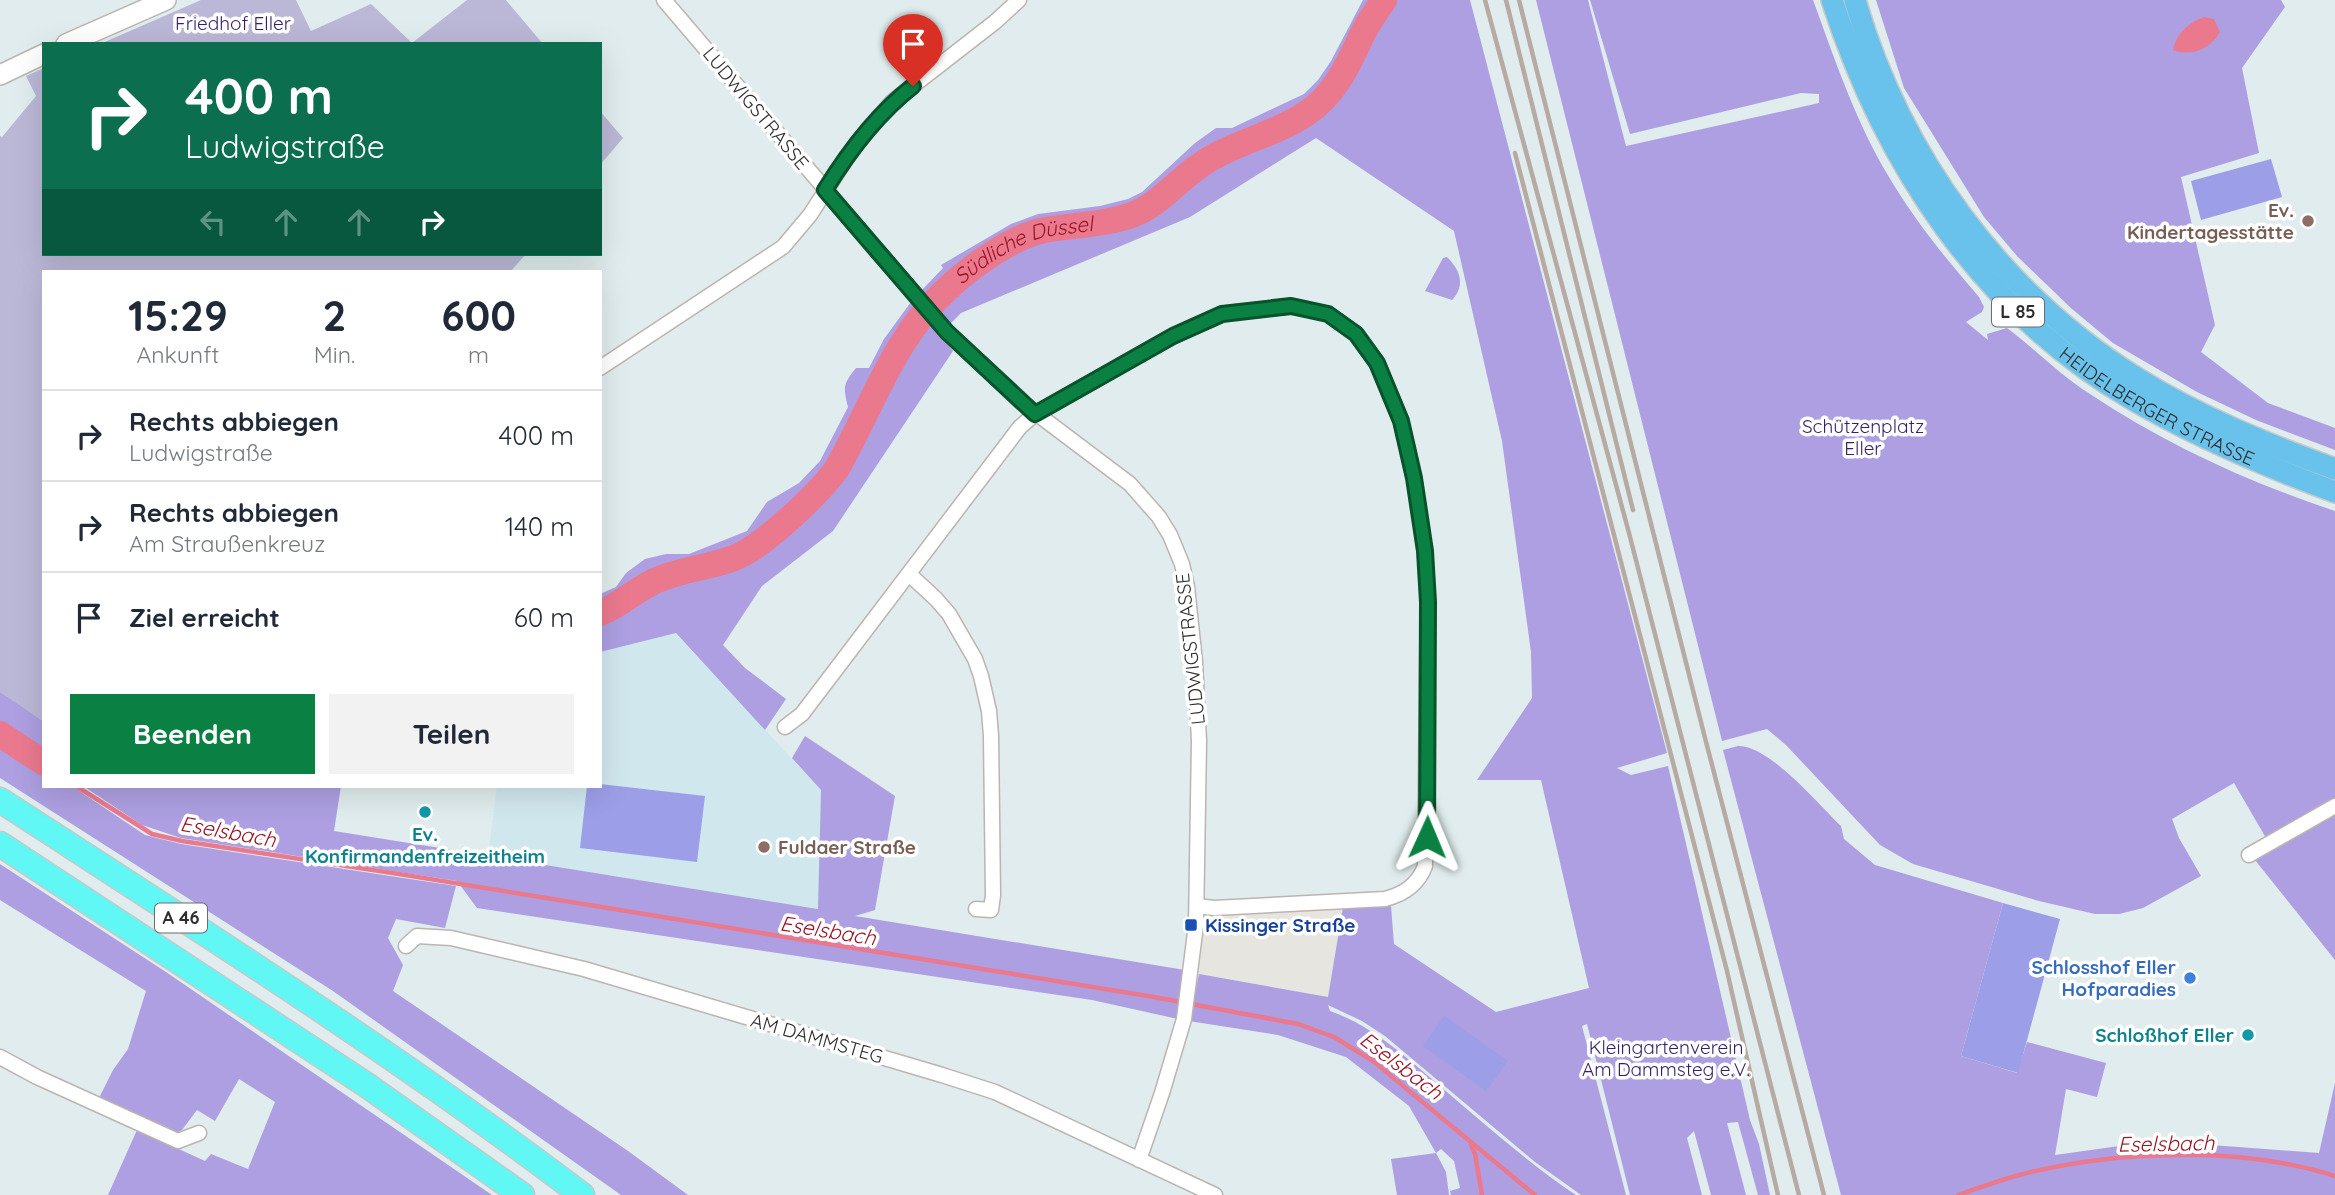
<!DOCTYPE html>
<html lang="de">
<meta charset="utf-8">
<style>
body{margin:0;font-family:Quicksand,sans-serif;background:#f2f2f3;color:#1f2937;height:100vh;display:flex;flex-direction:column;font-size:26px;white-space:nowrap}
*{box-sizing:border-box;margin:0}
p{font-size:23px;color:#747a83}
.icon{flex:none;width:38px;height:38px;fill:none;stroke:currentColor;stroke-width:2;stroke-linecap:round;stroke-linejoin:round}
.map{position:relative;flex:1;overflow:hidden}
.details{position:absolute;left:42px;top:270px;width:560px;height:518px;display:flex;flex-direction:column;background:#fff;border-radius:0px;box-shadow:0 7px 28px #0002}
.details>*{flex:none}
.banner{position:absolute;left:42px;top:42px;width:560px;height:214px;border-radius:0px;box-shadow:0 7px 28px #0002;background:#0b6e4f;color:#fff;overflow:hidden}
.pin{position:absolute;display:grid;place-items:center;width:60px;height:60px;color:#fff;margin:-72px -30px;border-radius:50% 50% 50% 0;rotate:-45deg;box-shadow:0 0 7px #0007}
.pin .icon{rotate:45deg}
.me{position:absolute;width:77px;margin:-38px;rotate:1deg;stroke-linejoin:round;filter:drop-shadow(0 0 5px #0008)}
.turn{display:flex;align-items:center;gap:24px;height:147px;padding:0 28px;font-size:32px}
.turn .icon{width:91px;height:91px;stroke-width:2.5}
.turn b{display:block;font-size:49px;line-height:60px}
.lanes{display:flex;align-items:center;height:66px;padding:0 28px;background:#0003;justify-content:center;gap:35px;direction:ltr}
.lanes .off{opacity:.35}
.eta{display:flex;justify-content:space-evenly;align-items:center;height:119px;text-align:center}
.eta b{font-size:42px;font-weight:800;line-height:49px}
.primary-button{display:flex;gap:14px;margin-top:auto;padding:14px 28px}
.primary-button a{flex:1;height:80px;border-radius:0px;background:#0b8043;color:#fff;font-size:28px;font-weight:800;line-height:80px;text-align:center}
.primary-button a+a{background:#f2f2f3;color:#1f2937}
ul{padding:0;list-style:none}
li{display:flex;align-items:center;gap:21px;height:91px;padding:0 28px;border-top:2px solid #e0e1e3}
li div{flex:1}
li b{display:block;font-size:26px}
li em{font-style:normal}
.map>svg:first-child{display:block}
.industrial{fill:#e6e5e0}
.education{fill:#d1e7ee}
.green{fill:#ad9fe1}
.cemetery{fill:#bab8d6}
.pitch{fill:#9c9ee7}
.water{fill:#ea798e}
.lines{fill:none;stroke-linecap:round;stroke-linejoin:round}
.stream{stroke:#ea798e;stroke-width:4.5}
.river{stroke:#ea798e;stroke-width:26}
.minor-casing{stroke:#bcb4b0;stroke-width:17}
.secondary-casing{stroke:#bcb4b0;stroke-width:22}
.primary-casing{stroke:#c8c8c8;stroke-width:24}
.motorway-casing{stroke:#c8c8c8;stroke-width:27}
.minor{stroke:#fff;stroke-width:14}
.secondary{stroke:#fff;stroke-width:19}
.primary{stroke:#68c2eb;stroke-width:21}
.motorway{stroke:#61f7f4;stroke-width:24}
.rail{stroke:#b6aaa3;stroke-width:4.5}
.route-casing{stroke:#07532c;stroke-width:18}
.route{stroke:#0b8043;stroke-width:12}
.education-dot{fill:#8d6e63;stroke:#fff;stroke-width:2.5}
.culture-dot{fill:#0f9aa8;stroke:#fff;stroke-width:2.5}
.transit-dot{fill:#1a4fb4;stroke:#fff;stroke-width:2.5}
.shop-dot{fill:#3f7fe0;stroke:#fff;stroke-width:2.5}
.labels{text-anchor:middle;stroke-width:7;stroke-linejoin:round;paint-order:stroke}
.shield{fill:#fff;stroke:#6c6c6c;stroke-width:2}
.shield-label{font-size:18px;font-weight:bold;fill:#2d2d2d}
.park-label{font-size:19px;fill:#371e68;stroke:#fff}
.street-label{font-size:19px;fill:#2d2d2d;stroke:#fff}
.education-label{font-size:19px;font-weight:bold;fill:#785e54;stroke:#fff;text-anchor:end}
.culture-label{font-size:19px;font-weight:bold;fill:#0d838f;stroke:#fff}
.transit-label{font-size:19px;font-weight:bold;fill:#164399;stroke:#fff;text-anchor:start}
.shop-label{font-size:19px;font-weight:bold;fill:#366cbe;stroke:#fff;text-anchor:end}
.water-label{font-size:21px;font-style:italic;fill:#991423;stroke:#fff}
</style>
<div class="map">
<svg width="2335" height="1195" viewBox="0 0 2335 1195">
<rect width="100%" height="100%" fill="#e0eced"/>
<!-- industrial -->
<path class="industrial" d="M1343 907 1328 997 1199 974 1204 923 1213 911Z"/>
<!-- education -->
<path class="education" d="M675 633 821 790 819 909 488 856 497 786H600V652Z"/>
<!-- green -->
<g class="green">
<path d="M1363 0H1470L1667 753 1617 768 1631 775 1668 766 1750 1120 1759 1144 1770 1195H1758L1738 1122 1727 1123 1746 1195H1711L1694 1131 1687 1138 1702 1195H1630L1587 1024 1582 1026 1626 1195H1581L1535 1162 1385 1036 1362 1021 1328 1005 1330 1011C1373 1026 1406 1057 1441 1087 1485 1124 1528 1163 1576 1195H1451L1450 1191 1460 1188 1454 1161 1441 1149 1436 1153 1446 1172 1449 1195H1397L1391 1159 1436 1153 1409 1106 1346 1057 1278 1035 1189 1021 1199 974 1328 997 1343 907 1391 906 1394 944 1496 1012 1589 988 1541 780H1477L1532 698 1531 652 1502 441 1454 231 1316 138 1190 217 961 313 949 325 921 291 943 268 941 265 1011 224 1038 214 1100 206 1128 199 1142 192 1195 143 1216 128H1232L1304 94 1318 80 1331 61Z"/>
<path d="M1536 0H1588L1626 146 1819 103V94L1801 93 1630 134 1590 0H1813C1835 60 1856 123 1889 177 1915 221 1946 259 1979 297L1984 307 1982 312 1966 322 1988 340 1987 334 2007 328C2035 349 2060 375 2090 394 2165 444 2250 483 2335 511V803L2266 838 2234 783 2172 819 2179 838 2201 876 2143 908 2119 914H2095L2039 901 1913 864 1880 845 1786 745 1767 729 1722 741Z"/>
<path d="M1876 0H2281L2285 7 2242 68 2259 153 2181 177 2215 325 2201 352 2268 403 2335 428V450L2256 420 2197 392 2113 343 2072 309 2017 256 1984 217 1904 88Z"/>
<path d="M1447 257C1460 270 1466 285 1452 300L1425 291 1443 258Z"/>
<path d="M911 302 953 351 833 531 762 586 723 645 745 668 786 699 765 730 676 633 600 652V594L616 587 626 573 645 559 666 554H689L747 531 767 502 799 483 820 461 848 407C843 387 843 384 856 368H869L884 339Z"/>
<path d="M0 692 44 719V759L0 730Z"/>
<path d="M805 736 895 796 875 910 855 916 1185 970 1178 1019 1092 1000 477 908 457 881 181 838 142 825 83 786H341L334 831 818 909 821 790 792 758Z"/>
<path d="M0 738 44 767V786H72L145 835 181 844 456 886 445 928 396 919 388 938 403 965 393 991 628 1151 688 1195H621L333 991 0 778Z"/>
<path d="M1738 746C1769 745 1818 804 1841 826L1844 839 1875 865 2003 903 1961 1056 2017 1073 2027 1042 2106 1063 2097 1097 2066 1089 2055 1155 2134 1144H2198L2319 1153 2335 1083V1195H1841L1723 750Z"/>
<path d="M2335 811V960L2255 860 2259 853Z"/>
<path d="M0 864 166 972 492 1195H108L137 1130 205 1161 211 1154 248 1169 275 1102 239 1079 215 1121 197 1110 182 1130 175 1134 99 1098 113 1070 128 1049 146 991 0 900Z"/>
</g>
<!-- cemetery -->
<g class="cemetery">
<path d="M201 0H296L311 31 371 4 412 43 467 0H506L543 44H100Z"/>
<path d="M44 68V254H526L511 271H44V719L41 720 0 692V136L2 137 36 96 26 76Z"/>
<path d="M600 111 623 138 600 165Z"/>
</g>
<!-- pitch -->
<g class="pitch">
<path d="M2271 159 2282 197 2201 220 2191 181Z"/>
<path d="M600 784 705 796 697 862 580 848 587 786H600Z"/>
<path d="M2003 903 2060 919 2018 1073 1961 1056Z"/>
<path d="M1444 1016 1508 1061 1486 1091 1423 1046Z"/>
</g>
<!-- water -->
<path class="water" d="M2204 17 2214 19 2220 32C2211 49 2191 57 2173 50 2176 34 2189 22 2204 17Z"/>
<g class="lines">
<!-- stream -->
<g class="stream">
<path d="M76 786 152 834 182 841 399 874 1154 997 1298 1024 1334 1037 1373 1061 1535 1195"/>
<path d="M1471 1145 1475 1154 1482 1195"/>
<path d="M1958 1195C1978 1188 1998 1181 2019 1175 2114 1150 2241 1146 2335 1176"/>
</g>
<!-- river -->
<g class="river">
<path id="s1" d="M600 613C619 606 633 592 651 583 676 570 708 568 734 558 763 547 817 495 836 470 871 410 893 338 946 290 970 267 1013 236 1045 230 1073 225 1102 225 1129 216 1158 207 1177 180 1202 164 1234 142 1275 135 1307 113 1337 93 1349 62 1364 31 1370 20 1377 10 1384 0"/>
<path d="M0 734 44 763"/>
</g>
<!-- minor casing -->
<g class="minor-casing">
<g id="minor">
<path d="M664 0 947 332 1020 401 1130 484 1159 517 1170 535 1182 564 1187 587 1195 662 1199 741 1196 925 1184 1019 1162 1093 1139 1160"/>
<path d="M600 368 783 247 810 215 854 147 892 102 995 22 1019 0"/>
<path d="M909 574 936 599 949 614 975 659 981 676 989 711 991 736 993 895 991 910 976 909"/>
<path d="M785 727 802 714 1020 427 1035 414 1173 336 1222 314 1291 306 1328 314 1356 334 1377 363 1401 421 1414 478 1425 551 1428 602 1425 866C1418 885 1404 894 1385 899L1214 908 1197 906"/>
<path d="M2249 855 2335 806"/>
<path d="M406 946 417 936 451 938 584 969 942 1075 995 1092 1215 1195"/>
<path d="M0 1057 37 1077 178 1141 199 1133"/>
</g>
</g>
<!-- secondary casing -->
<g class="secondary-casing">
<g id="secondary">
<path d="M66 44 166 0"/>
<path d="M0 75 44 54"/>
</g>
</g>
<!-- primary casing -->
<g class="primary-casing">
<g id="primary">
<path id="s2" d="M1832 0C1885 164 1981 310 2132 399 2197 437 2265 466 2335 492"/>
<path d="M1855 0C1900 156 2000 293 2138 379 2199 417 2267 444 2335 469"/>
</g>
</g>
<!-- motorway casing -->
<g class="motorway-casing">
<g id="motorway">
<path d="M0 800C197 928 395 1053 582 1195"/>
<path d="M0 844 365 1084 522 1195"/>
</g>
</g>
<!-- minor -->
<use href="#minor" class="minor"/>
<!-- secondary -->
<use href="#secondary" class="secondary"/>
<!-- primary -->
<use href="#primary" class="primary"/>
<!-- motorway -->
<use href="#motorway" class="motorway"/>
<!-- rail -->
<g class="rail">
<path d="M1485 0 1629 533 1799 1195"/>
<path d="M1506 0 1633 510"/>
<path d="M1519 0 1705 738 1824 1195"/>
<path d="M1515 153 1727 971 1778 1195"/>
</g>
</g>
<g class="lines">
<!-- route casing -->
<g class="route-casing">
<path id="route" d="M913 86C877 114 849 151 825 190L947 332 1035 414 1173 336 1222 314 1291 306 1328 314 1356 334 1377 363 1401 421 1414 478 1425 551 1428 602 1427 837"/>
</g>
<!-- route -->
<use href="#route" class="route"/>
</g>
<!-- markers -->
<g class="education-dot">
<circle cx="2308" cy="221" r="7"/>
<circle cx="764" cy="847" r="7"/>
</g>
<g class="culture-dot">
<circle cx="425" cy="812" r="7"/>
<circle cx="2248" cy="1035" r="7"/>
</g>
<rect class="transit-dot" x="1184" y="918" width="14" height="14" rx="3.5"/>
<circle class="shop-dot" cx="2190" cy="978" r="7"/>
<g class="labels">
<!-- shield labels -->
<g class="shield">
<rect x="1992" y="297.5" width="52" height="29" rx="5"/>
<rect x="155" y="903.5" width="52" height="29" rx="5"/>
</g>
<g class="shield-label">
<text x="2018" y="318">L 85</text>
<text x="181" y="924">A 46</text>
</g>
<!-- park labels -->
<g class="park-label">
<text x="233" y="30">Friedhof Eller</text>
<text x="1863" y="433">Schützenplatz<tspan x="1863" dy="22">Eller</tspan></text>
<text x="1666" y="1054">Kleingartenverein<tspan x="1666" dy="22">Am Dammsteg e.V.</tspan></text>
</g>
<!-- street labels -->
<g class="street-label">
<text transform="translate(756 108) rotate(50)" y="7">LUDWIGSTRASSE</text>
<text dy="7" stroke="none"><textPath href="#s2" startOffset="536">HEIDELBERGER STRASSE</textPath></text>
<text transform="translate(1190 649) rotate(-96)" y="7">LUDWIGSTRASSE</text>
<text transform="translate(817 1038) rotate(16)" y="7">AM DAMMSTEG</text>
</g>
<!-- education labels -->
<g class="education-label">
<text x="2294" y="217">Ev.<tspan x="2294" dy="22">Kindertagesstätte</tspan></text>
<text x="778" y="854" text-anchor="start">Fuldaer Straße</text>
</g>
<!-- culture labels -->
<g class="culture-label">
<text x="425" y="841">Ev.<tspan x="425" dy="22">Konfirmandenfreizeitheim</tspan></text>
<text x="2234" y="1042" text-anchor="end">Schloßhof Eller</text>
</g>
<!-- transit labels -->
<g class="transit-label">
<text x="1205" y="932">Kissinger Straße</text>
</g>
<!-- shop labels -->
<g class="shop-label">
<text x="2176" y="974">Schlosshof Eller<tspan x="2176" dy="22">Hofparadies</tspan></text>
</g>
<!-- water labels -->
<g class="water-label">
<text dy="7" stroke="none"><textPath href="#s1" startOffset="584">Südliche Düssel</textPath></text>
<text transform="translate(228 832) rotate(10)" y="7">Eselsbach</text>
<text transform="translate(828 931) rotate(9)" y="7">Eselsbach</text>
<text transform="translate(1401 1066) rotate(37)" y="7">Eselsbach</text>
<text transform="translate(2166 1144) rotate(-1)" y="7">Eselsbach</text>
</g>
</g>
</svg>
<div class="pin" style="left:913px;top:86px;background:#d93025"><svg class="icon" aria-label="arrive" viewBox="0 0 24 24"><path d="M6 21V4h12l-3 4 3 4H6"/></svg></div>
<svg class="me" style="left:1427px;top:837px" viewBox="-20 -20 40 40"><path d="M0-17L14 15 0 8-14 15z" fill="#0b8043" stroke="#fff" stroke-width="4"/></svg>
<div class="banner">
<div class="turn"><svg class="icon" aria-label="right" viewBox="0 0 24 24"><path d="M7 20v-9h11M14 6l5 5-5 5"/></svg><div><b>400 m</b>Ludwigstraße</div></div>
<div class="lanes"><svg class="icon off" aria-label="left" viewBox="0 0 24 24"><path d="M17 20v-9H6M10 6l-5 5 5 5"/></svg><svg class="icon off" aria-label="ahead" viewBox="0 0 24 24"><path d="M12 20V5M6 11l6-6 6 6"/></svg><svg class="icon off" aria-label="ahead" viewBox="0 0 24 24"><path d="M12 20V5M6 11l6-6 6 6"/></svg><svg class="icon" aria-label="right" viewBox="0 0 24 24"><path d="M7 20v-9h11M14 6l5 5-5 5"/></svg></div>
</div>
<section class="details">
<div class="eta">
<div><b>15:29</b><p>Ankunft</p></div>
<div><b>2</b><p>Min.</p></div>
<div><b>600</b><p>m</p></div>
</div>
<ul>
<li><svg class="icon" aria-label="right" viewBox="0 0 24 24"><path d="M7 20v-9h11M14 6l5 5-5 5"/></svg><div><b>Rechts abbiegen</b><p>Ludwigstraße</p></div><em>400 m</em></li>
<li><svg class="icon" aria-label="right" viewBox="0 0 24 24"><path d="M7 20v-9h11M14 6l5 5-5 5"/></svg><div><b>Rechts abbiegen</b><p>Am Straußenkreuz</p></div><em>140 m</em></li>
<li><svg class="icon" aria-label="arrive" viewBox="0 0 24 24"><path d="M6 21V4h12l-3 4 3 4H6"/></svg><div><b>Ziel erreicht</b></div><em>60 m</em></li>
</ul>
<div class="primary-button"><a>Beenden</a><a>Teilen</a></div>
</section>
</div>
